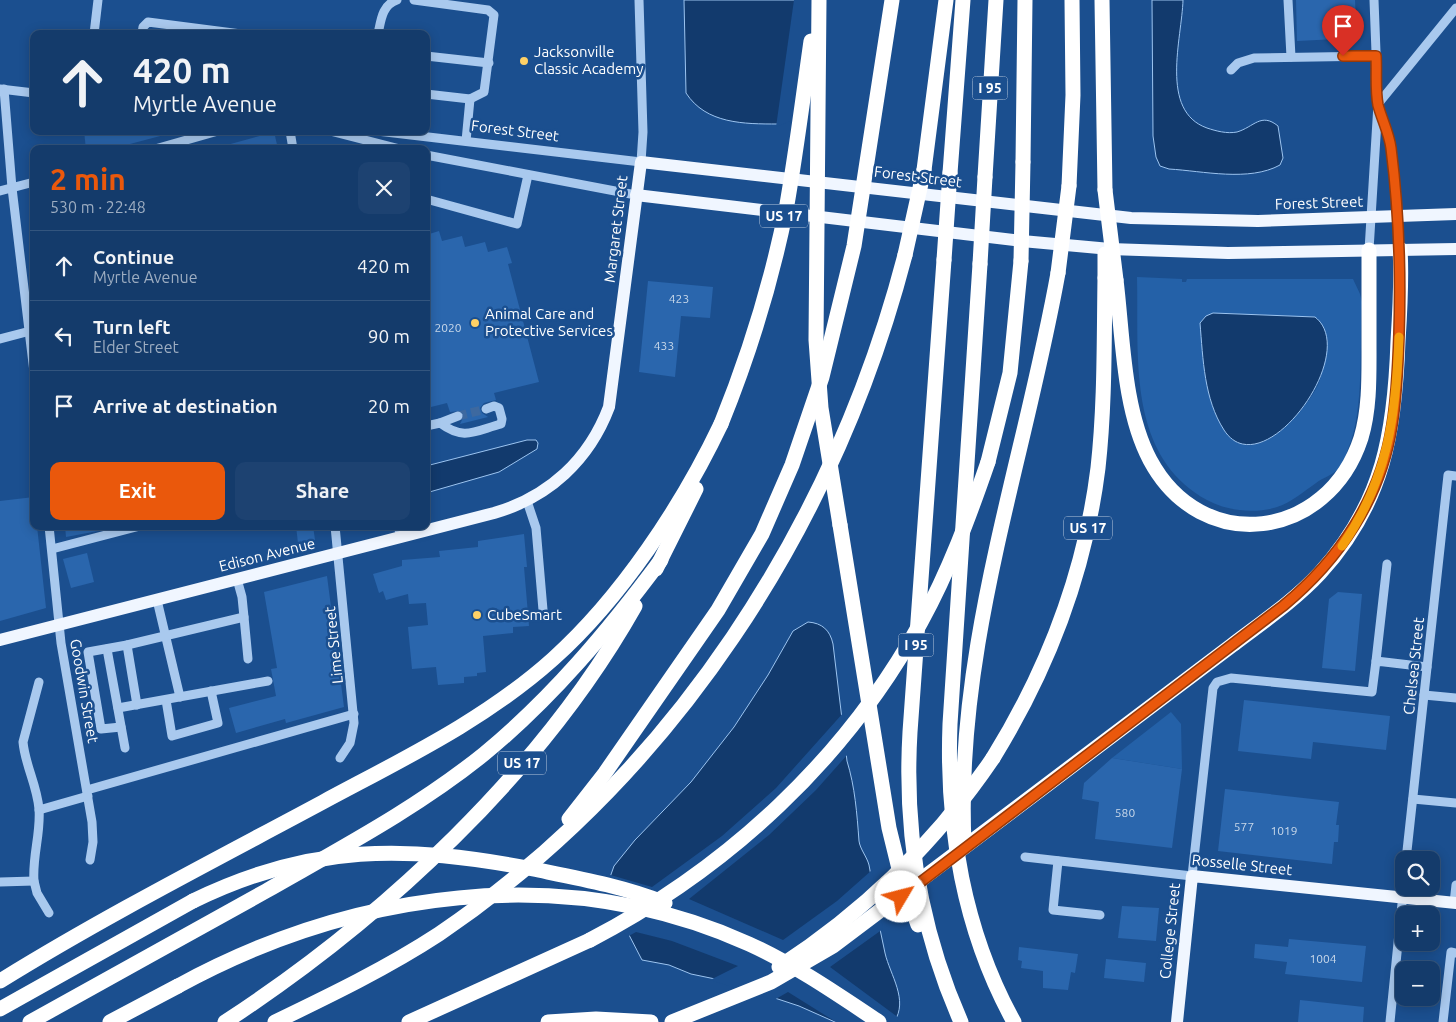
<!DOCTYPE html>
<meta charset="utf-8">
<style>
body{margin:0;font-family:Ubuntu,sans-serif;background:#1d4271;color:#f1f3f6;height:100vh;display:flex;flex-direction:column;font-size:19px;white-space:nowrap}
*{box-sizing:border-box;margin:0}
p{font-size:16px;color:#9dadc1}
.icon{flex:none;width:28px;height:28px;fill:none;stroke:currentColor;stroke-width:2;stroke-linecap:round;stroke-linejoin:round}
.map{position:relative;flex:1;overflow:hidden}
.panel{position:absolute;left:30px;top:145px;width:400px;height:385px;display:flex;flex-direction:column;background:#143b6b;border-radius:10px;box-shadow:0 2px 12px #0003,0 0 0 1px #33557e}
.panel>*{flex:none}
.guide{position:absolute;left:30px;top:30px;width:400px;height:105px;border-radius:10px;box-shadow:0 2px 12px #0003,0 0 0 1px #33557e;background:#143b6b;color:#f1f3f6;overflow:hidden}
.tools{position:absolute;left:1395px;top:851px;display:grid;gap:10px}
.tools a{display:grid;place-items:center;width:45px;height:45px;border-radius:10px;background:#143b6b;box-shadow:0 2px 12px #0003,0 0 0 1px #33557e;font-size:25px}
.pin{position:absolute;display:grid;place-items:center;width:42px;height:42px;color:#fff;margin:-51px -21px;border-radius:50% 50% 50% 0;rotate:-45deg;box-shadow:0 0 5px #0007}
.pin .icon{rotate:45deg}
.me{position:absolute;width:55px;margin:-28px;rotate:53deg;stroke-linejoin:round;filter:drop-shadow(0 0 4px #0008)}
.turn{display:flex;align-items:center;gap:18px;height:105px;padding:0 20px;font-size:22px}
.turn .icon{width:65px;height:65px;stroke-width:2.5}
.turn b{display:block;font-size:35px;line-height:42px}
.round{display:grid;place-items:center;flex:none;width:52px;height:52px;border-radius:10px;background:#1d4271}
.summary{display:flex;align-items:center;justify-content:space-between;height:85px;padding:0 20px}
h1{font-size:30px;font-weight:700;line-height:38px;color:#ea580c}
.primary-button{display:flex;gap:10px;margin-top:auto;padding:10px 20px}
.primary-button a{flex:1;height:58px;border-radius:10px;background:#ea580c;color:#fff;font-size:20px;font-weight:700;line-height:58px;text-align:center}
.primary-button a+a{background:#1d4271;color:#f1f3f6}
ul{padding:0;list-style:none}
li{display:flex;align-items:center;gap:15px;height:70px;padding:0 20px;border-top:1px solid #33557e}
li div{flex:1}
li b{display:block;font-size:19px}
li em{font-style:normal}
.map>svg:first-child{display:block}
.green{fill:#2461a8;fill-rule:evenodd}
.water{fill:#123a6d;stroke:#9cc4f0}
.pier{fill:#1b4f8f}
.building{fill:#2a66ad}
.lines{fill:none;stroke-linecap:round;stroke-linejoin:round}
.minor-tunnel{stroke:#3d69a0;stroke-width:9;stroke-dasharray:9 4.5;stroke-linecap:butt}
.minor{stroke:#a9c9ee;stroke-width:9}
.major{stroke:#f0f6ff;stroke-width:12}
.highway{stroke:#fff;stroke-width:15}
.highway-bridge{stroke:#fff;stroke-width:15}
.route-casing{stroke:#983908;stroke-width:12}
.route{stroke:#ea580c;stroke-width:9}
.slow{stroke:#f59e0b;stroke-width:9}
.poi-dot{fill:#ffd166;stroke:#1b4f8f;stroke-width:2}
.labels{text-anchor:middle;stroke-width:5;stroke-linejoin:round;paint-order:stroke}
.number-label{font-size:12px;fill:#cad9ea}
.shield{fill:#1b4f8f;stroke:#bbcadd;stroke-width:1}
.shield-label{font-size:14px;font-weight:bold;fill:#fff}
.poi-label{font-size:15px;fill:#fff;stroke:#1b4f8f;text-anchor:start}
.street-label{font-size:15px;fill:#fff;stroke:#1b4f8f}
</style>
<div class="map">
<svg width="1456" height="1022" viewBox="0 0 1456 1022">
<rect width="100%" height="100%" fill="#1b4f8f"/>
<!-- green -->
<g class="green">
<path d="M1137 277 1182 279V282H1186L1187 279H1353L1360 294 1362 302C1359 344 1365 410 1348 449 1346 455 1343 464 1338 469 1333 475 1322 478 1316 483 1303 492 1292 502 1277 507 1255 514 1227 511 1207 500 1126 455 1139 356 1137 277ZM1213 313 1315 317 1328 340C1325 354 1324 371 1318 385 1307 407 1272 450 1244 445 1236 443 1231 437 1225 432L1200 323 1206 316Z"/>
<path d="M1171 712 1181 724 1182 769 1112 758Z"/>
</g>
<!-- water -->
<g class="water">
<path d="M684 0H819L778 124C744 124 706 124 686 93Z"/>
<path d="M1152 0H1183C1182 38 1159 111 1207 128 1216 131 1227 134 1237 132 1254 127 1261 112 1278 126L1283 158 1280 165C1249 182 1203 171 1169 169L1160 166 1156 157 1153 136Z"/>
<path d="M1213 313 1315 317C1362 353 1262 489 1224 430 1204 399 1203 359 1200 323L1206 316Z"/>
<path d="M527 440H536L538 443 537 449 499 472 426 493V466Z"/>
<path d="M808 622C822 623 830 630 833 644L847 761C855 787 857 814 859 841 860 849 867 857 869 865 875 894 878 924 885 953 890 975 909 1000 894 1022H835L799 1006 720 980 691 974 669 965 642 960 628 933 609 880 614 866 635 840 691 782 734 727 768 675 793 631Z"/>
</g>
<!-- pier -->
<g class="pier">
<path d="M794 0H822L793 120 776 127Z"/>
<path d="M844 712 848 754 816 790 769 835 689 899 783 940 837 901 872 870 883 929 830 967 899 1018 897 1022H836L788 992 774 1000 710 980 738 966 672 941 636 932 627 937 610 910 606 900 607 874 652 887 722 836 776 788Z"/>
</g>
<!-- building -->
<g class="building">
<path d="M1296 0H1355L1357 38 1297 41Z"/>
<path d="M84 131H163L164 135 111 149H86Z"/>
<path d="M267 134 275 136 278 149H227V145Z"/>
<path d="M439 231 442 241 462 236 465 247 485 242 488 252 507 247 512 263 508 264 539 382 494 393 496 400 484 403 480 408 482 413 488 417 460 424 464 416 461 411 450 412 447 403 431 407 428 398H426V235Z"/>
<path d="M648 281 713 287 710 318 681 316 675 377 639 372Z"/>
<path d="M34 497V526H37L46 608 0 621V501Z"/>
<path d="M65 526H97L98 531 66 537Z"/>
<path d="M296 526H313L315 540 298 543Z"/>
<path d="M524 534 527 567H524L529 626 513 627V633L483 636 486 672 477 673V676L464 677V683L438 685 436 667 412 669 408 627 428 625 426 603 409 604 408 594 386 600 383 591 379 593 373 574 402 566V560L440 557 439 551 478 547V541Z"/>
<path d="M87 553 94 582 71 588 63 559Z"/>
<path d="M327 576 344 707 286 723 285 719 236 733 229 708 276 696 271 669 277 668 264 592Z"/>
<path d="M1338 592 1362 594 1355 671 1322 668 1329 599Z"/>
<path d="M1244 700 1390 716 1386 750 1313 742 1311 759 1238 751Z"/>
<path d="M1112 758 1182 769 1172 848 1095 839 1099 802 1082 799 1084 783Z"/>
<path d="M1225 789 1339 802 1336 825H1339L1338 842H1334L1332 864 1218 851Z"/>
<path d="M1122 906 1159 908 1156 941 1118 938Z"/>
<path d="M1289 939 1366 946 1362 982 1285 974 1287 962 1254 958 1255 944 1288 947Z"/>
<path d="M1019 947 1078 954 1075 973 1071 972 1068 990 1043 988V971L1021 968 1022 961 1018 960Z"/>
<path d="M1106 959 1146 963 1144 982 1104 978Z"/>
<path d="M1300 1000 1364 1007 1363 1022H1298Z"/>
</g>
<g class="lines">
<!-- minor-tunnel -->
<path class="minor-tunnel" d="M458 416 486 409"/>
<!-- minor -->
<g class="minor">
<path d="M414 0 488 10 494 15 484 92 470 99 426 94"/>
<path d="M1288 0 1291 57"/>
<path d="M94 34 98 0"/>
<path d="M142 34 143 27 148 22 241 34"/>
<path d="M378 34C381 20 382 5 397 0"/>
<path d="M426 56 489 63"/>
<path d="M1231 70 1238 63 1254 58 1376 56"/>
<path d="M0 89 34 93"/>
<path d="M4 89 12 188 34 372"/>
<path d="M1378 104 1456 8"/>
<path d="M1379 107 1391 145 1400 249"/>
<path d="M290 131 293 149"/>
<path d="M330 131 400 149"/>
<path d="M377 131 641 162 643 132 639 0"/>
<path d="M466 141 470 99"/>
<path d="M155 149 218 131"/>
<path d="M426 155 636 195"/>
<path d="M0 191 34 182"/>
<path d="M426 199 517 224 528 175"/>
<path d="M1369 250 1378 104 1374 0"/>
<path d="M0 339 34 330"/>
<path d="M440 423 458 416"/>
<path d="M426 426 440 423C464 441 475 431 501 424L502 419 499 408 494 406 486 409"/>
<path d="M527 501 536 528 543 610"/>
<path d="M49 526 61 643 92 822 93 842 90 860"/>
<path d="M335 526 354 723 350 743 340 758"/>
<path d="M398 526 401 537"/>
<path d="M52 549 140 526"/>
<path d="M157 600 180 697"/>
<path d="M244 617 248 659"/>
<path d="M127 645 137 705"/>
<path d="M107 649 125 748"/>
<path d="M1376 661 1387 564"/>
<path d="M39 682 23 742C25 765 37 785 39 809 41 833 32 857 34 881L37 893 49 913"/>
<path d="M1424 695 1456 698"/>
<path d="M166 700 172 736 218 723 211 691"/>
<path d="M118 708 268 681"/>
<path d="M121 727 101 729 88 652 127 645 244 617 242 597 237 579"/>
<path d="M87 790 354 714"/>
<path d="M1413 799 1456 803"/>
<path d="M39 810 88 796"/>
<path d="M1025 857 1192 876 1213 688 1217 682 1231 678 1372 692 1376 661 1427 667"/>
<path d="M1406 860 1448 475 1456 476"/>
<path d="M1058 861 1053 910 1100 915"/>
<path d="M0 882 34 881"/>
<path d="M1454 903 1456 885"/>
<path d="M1390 1022 1404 884"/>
<path d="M1443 1022 1451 952 1456 953"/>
</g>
<!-- major -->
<g class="major">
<path d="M636 195 1022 241 1110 249 1228 253 1456 249"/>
<path d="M0 640 494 513C549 497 589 460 609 407L641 162 1131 218 1258 221 1456 214"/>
<path d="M1177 1022 1192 876 1456 903"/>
</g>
<!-- highway -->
<g class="highway">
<path d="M1102 0 1105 190"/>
<path d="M1023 162 1025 0"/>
<path d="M924 170 946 0"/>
<path d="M950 173 963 0"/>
<path d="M985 177 996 0"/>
<path d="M1069 186 1073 95 1072 0"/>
<path d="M944 260 910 732C904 833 920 929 961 1022"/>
<path d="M980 264 950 724C946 827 964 932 1014 1022"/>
<path d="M1116 280C1123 337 1123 409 1150 460 1202 557 1328 540 1361 438 1370 408 1369 375 1369 344 1369 313 1369 281 1369 250"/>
<path d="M988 462 1010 373 1021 261"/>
<path d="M840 525 889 828 902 881 918 925"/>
<path d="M656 569 696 489"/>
<path d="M1235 643C1264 621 1295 600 1320 573 1384 503 1395 431 1398 341 1400 310 1402 280 1400 249"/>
<path d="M993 758C1048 669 1085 572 1098 468 1105 405 1104 341 1105 278"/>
<path d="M569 819 605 773 718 610 762 534 792 465 822 377 854 246 892 0"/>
<path d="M964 843C955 647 1024 463 1058 273"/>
<path d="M0 981C105 916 215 860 323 802 403 759 485 720 553 659 621 598 682 506 721 424"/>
<path d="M0 1009 193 901"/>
<path d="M30 1022C109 979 187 934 266 891 341 848 417 808 484 754 552 698 609 630 661 560"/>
<path d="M110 1022 178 986"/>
<path d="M225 1022C383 919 542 771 635 606"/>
<path d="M275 1022C331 995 387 968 439 934 673 775 834 527 905 255"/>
<path d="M409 1022 590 940"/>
<path d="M548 1022 596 1019 651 1022"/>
</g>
<!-- highway-bridge -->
<g class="highway-bridge">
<path d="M819 0 816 340 821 408 840 525"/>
<path d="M1105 190 1116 280"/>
<path d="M905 255 924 170"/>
<path d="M944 260 950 173"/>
<path d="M1021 261 1023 162"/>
<path d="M980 264 985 177"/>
<path d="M1058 273 1069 186"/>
<path d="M1105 278V254"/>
<path d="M721 424C749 355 771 284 786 210 796 154 803 97 811 41"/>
<path d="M193 901C311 843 407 845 533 869 577 878 622 886 665 903"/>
<path d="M590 940C728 868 846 759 921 622 949 571 969 517 988 462"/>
<path d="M779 967C864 912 936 842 993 758"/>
<path d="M178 986C352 891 563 860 749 944 795 965 837 994 879 1022"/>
<path d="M672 1022 771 982 833 946 1235 643"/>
</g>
</g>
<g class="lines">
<!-- route casing -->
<g class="route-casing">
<path id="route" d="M901 897 1283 606C1339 560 1381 498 1392 425 1397 395 1398 364 1399 334 1401 271 1399 211 1391 148 1389 133 1382 120 1378 105 1375 90 1377 71 1376 56H1343"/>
</g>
<!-- route -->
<use href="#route" class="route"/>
<!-- slow -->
<path class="slow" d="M1342 546C1388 480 1396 416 1399 337"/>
</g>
<!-- markers -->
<g class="poi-dot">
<circle cx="524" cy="61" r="5"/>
<circle cx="475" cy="323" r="5"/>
<circle cx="477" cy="615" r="5"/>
</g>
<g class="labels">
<!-- number labels -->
<g class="number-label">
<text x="679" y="303">423</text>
<text x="448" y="332">2020</text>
<text x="664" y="350">433</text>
<text x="1125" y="817">580</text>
<text x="1244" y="831">577</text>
<text x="1284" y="835">1019</text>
<text x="1323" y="963">1004</text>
</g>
<!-- shield labels -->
<g class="shield">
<rect x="972.5" y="76.5" width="35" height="23" rx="4"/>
<rect x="760" y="204.5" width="48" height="23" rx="4"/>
<rect x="1064" y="516.5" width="48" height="23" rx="4"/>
<rect x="898.5" y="633.5" width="35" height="23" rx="4"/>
<rect x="498" y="751.5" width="48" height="23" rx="4"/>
</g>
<g class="shield-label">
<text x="990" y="93">I 95</text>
<text x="784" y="221">US 17</text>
<text x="1088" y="533">US 17</text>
<text x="916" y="650">I 95</text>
<text x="522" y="768">US 17</text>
</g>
<!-- poi labels -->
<g class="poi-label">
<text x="534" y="57">Jacksonville<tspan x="534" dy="17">Classic Academy</tspan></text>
<text x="485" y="319">Animal Care and<tspan x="485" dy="17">Protective Services</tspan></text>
<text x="487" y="620">CubeSmart</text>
</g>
<!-- street labels -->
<g class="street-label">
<text transform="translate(515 131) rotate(7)" y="5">Forest Street</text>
<text transform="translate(918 177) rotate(7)" y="5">Forest Street</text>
<text transform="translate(1319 203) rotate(-2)" y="5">Forest Street</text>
<text transform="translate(616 229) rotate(-83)" y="5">Margaret Street</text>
<text transform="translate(267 555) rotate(-14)" y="5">Edison Avenue</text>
<text transform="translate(334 645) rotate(-96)" y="5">Lime Street</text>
<text transform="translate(1414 666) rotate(-84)" y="5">Chelsea Street</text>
<text transform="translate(84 691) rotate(80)" y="5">Goodwin Street</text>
<text transform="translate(1242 865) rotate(6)" y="5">Rosselle Street</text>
<text transform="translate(1170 931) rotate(-84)" y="5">College Street</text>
</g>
</g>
</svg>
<div class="tools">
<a><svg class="icon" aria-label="search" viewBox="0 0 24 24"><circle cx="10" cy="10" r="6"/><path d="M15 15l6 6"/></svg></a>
<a>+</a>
<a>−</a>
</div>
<div class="pin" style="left:1343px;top:56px;background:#d93025"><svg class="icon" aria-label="arrive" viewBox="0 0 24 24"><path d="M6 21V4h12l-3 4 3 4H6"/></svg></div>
<svg class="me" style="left:901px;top:897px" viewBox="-20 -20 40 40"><circle r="19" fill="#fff"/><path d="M0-13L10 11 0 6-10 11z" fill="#ea580c"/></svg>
<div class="guide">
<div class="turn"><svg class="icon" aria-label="ahead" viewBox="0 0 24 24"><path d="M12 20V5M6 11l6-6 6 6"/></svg><div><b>420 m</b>Myrtle Avenue</div></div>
</div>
<section class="panel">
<div class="summary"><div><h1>2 min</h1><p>530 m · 22:48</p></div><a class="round"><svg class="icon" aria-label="close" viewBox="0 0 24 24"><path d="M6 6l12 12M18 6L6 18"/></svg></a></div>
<ul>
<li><svg class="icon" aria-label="ahead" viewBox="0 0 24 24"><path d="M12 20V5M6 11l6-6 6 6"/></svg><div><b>Continue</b><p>Myrtle Avenue</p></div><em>420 m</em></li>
<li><svg class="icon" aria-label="left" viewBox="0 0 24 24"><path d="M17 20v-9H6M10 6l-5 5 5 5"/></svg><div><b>Turn left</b><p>Elder Street</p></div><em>90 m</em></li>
<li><svg class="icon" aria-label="arrive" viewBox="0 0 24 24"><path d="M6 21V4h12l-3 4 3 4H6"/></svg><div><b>Arrive at destination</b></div><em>20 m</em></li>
</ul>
<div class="primary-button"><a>Exit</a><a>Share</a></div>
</section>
</div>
